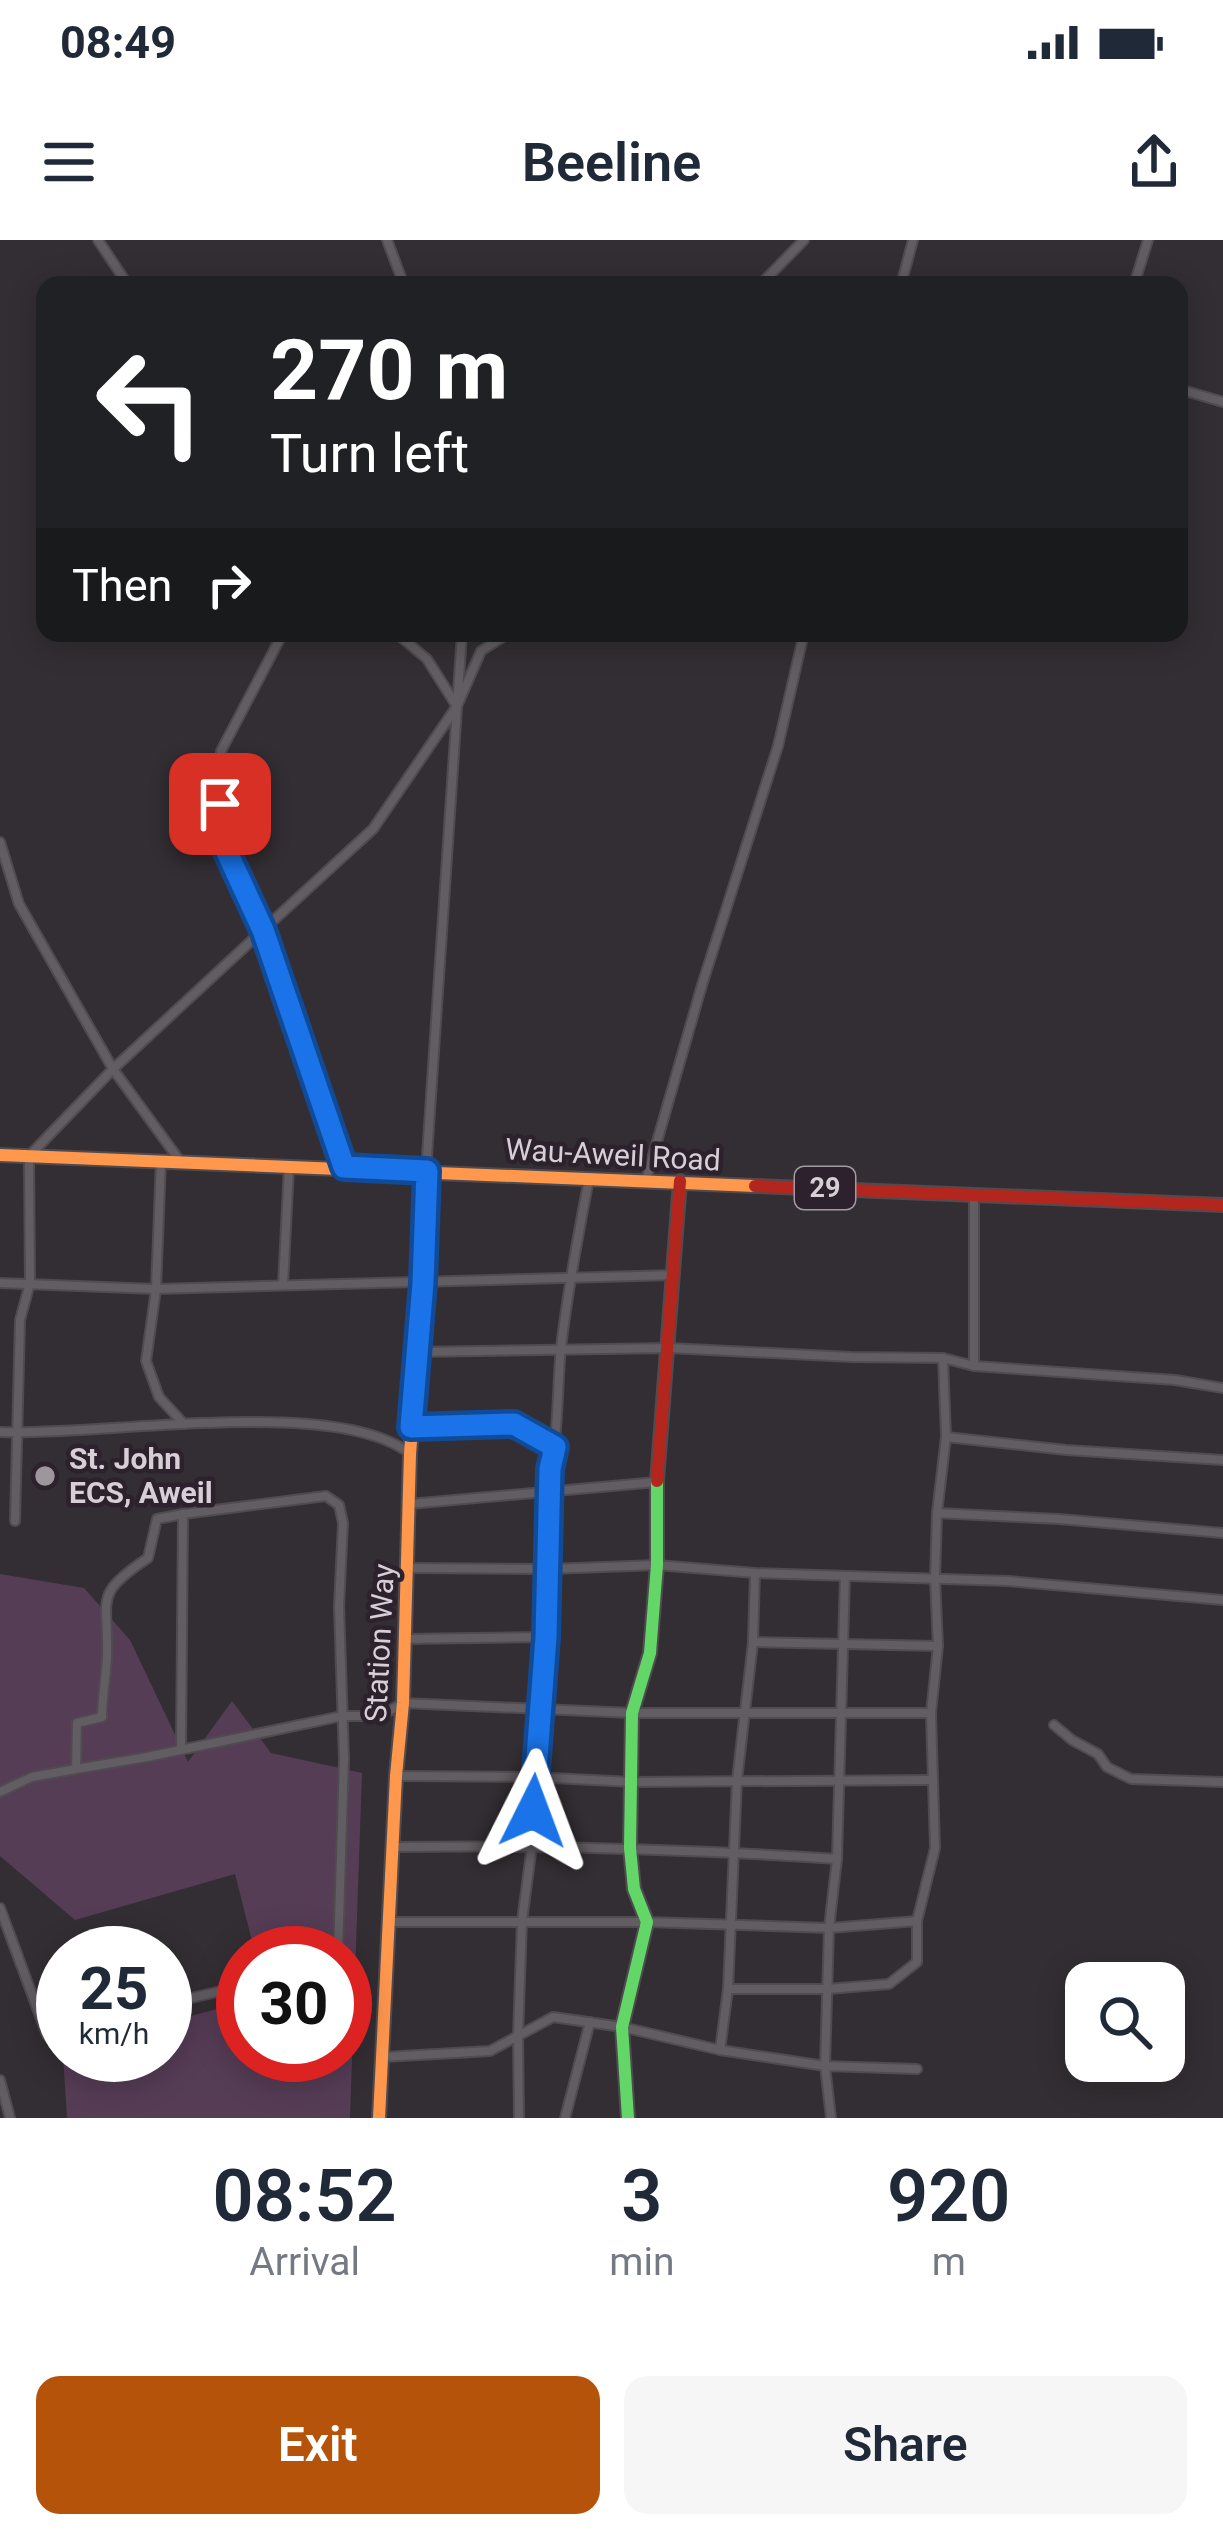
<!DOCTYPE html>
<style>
body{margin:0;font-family:Roboto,sans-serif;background:#f6f6f7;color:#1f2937;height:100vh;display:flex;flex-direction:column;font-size:45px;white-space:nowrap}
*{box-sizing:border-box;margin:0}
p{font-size:39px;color:#747a83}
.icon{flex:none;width:66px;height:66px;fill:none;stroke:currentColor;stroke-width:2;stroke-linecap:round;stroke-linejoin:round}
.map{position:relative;height:1878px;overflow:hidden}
.sheet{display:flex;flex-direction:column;background:#fff;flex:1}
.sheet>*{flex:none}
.banner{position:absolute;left:36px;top:36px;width:1152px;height:366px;border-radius:24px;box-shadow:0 6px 30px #0003;background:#202124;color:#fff;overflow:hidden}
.fabs{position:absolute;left:1065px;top:1722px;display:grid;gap:24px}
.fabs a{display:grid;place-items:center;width:120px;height:120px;border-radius:24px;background:#fff;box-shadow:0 6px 30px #0003;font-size:60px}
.speed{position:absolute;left:36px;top:1686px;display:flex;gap:24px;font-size:60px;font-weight:700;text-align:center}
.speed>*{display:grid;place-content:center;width:156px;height:156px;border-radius:50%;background:#fff;box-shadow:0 6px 30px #0003;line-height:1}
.speed small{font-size:30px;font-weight:400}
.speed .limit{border:18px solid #d22;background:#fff;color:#111}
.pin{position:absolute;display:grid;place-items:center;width:102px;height:102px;color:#fff;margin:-51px;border-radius:24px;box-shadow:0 6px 18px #0006}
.me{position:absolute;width:132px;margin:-66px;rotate:3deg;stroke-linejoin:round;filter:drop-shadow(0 0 9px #0008)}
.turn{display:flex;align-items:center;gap:42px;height:252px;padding:0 36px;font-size:54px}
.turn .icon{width:156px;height:156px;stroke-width:2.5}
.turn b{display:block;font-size:84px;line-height:102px}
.then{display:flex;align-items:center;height:114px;padding:0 36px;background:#0003;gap:24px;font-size:45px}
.eta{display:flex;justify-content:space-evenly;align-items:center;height:204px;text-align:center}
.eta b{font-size:72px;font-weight:600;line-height:84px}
.button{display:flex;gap:24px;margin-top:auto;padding:24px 36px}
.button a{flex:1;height:138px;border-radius:24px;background:#b45309;color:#fff;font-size:48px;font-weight:600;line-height:138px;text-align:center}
.button a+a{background:#f6f6f7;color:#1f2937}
.status{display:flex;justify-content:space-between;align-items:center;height:84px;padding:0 60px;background:#fff;direction:ltr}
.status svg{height:33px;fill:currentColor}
header{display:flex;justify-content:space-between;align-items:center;height:156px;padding:0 36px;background:#fff;font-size:54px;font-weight:600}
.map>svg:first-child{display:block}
.green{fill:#563d56}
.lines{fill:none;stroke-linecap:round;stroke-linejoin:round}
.street-casing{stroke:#4f4b4f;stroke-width:12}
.fast-casing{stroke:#4f4b4f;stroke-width:16}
.slow-casing{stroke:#4f4b4f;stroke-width:16}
.jam-casing{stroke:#4f4b4f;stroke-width:16}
.street{stroke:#625d62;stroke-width:8}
.fast{stroke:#63d668;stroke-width:12}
.slow{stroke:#ff974d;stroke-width:12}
.jam{stroke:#b3261e;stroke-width:12}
.route-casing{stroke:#114b97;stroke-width:30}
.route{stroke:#1a73e8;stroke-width:21}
.poi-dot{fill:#9d979d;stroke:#2c212c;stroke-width:4.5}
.labels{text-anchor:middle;stroke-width:9;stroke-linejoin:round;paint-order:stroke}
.shield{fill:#2c212c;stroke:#a39ba3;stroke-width:3}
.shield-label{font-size:27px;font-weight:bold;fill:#d6cfd6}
.street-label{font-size:30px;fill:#d6cfd6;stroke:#2c212c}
.poi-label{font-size:30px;font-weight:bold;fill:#d6cfd6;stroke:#2c212c;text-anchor:start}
</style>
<div class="status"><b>08:49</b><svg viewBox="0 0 49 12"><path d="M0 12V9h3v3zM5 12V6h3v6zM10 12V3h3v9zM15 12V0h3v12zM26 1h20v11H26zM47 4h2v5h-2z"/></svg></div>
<header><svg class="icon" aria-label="menu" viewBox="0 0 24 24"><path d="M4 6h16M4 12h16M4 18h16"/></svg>Beeline<svg class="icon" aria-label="share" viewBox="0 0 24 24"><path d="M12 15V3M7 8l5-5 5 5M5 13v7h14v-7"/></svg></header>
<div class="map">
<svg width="1223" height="1878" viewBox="0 0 1223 1878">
<rect width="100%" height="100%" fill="#332e33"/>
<!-- green -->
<path class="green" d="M0 1334 84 1348 130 1400 188 1522 232 1461 271 1513 362 1533 350 1878H67L63 1815H165V1783L243 1762V1815H345V1713H255L235 1634 75 1680 0 1616Z"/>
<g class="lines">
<!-- street casing -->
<g class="street-casing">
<g id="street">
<path d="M98 0 128 45"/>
<path d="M387 0 404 45"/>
<path d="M760 45 804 0"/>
<path d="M901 45 913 0"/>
<path d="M1134 45 1148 0"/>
<path d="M1179 149 1223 162"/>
<path d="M396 393 427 419 456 465"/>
<path d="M0 602 19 664 113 829 29 916 30 1043 20 1080 15 1281"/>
<path d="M161 921 156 1049 146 1121 159 1157 184 1184"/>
<path d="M180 921 113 829 263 690 226 610 220 564 221 511 283 393"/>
<path d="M344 927 263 690 373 589 457 466 481 411 509 393"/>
<path d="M426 931 462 393"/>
<path d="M646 940 702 745 778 506 804 393"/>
<path d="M974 955V1126"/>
<path d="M0 1043 156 1049 674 1035"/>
<path d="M283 1045 289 927"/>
<path d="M417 1112 669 1108 851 1117 943 1118 974 1126 1175 1140 1223 1148"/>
<path d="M411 1187 515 1183 554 1206"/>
<path d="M0 1192C99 1197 333 1155 409 1213"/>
<path d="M946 1197 1066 1210 1223 1220"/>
<path d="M409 1264 657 1242"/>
<path d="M937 1273 1059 1279 1223 1293"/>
<path d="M409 1328 549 1329 657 1325 755 1333 1008 1341 1223 1360"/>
<path d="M404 1399 546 1397"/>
<path d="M753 1402 938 1406"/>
<path d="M1054 1485 1072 1500 1098 1514 1107 1527 1131 1539 1223 1542"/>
<path d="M181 1510 183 1274 326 1256 339 1265 343 1283 339 1366 344 1518 338 1713"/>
<path d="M76 1529 147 1517 342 1476H381L403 1463 632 1473H931"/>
<path d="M396 1536 533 1537 632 1542 931 1540"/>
<path d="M0 1552 32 1537 76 1529 77 1483 102 1477C102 1457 106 1437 107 1417 109 1358 92 1355 148 1318L157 1279 183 1274"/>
<path d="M393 1607C541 1605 689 1609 837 1619"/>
<path d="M0 1668 47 1795 63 1791"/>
<path d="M388 1682H647L829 1688 917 1681"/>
<path d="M728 1749H828L889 1744 917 1722V1681L935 1608 931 1473 938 1406 935 1339 937 1273 946 1197 943 1118"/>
<path d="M165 1764 243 1746"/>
<path d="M720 1810 728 1749 737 1540 753 1402 755 1333"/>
<path d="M383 1817 490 1811 553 1777 622 1787 720 1810 825 1826 917 1829"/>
<path d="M0 1840 10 1878"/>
<path d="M519 1878 518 1796 522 1681 532 1605 533 1537 546 1397 550 1229C559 1189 557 1148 561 1107 568 1050 578 995 589 939"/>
<path d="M565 1878 590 1782"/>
<path d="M831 1878 825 1826 829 1688 837 1619 845 1336"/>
</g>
</g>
<!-- fast casing -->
<g class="fast-casing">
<path id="fast" d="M628 1878 622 1787 647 1682 634 1649 630 1608 632 1473 650 1413 657 1325V1241"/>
</g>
<!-- slow casing -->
<g class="slow-casing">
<g id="slow">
<path d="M0 915 755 946"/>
<path d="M379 1878 396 1536 403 1463 410 1214 423 1043 426 931"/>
</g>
</g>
<!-- jam casing -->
<g class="jam-casing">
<g id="jam">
<path d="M755 946 1223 965"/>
<path d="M657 1241 680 941"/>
</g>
</g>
<!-- street -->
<use href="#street" class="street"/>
<!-- fast -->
<use href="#fast" class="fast"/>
<!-- slow -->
<use href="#slow" class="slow"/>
<!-- jam -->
<use href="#jam" class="jam"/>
</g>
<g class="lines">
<!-- route casing -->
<g class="route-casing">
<path id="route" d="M220 564 226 610 263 690 344 927 427 931 423 1043 411 1187 514 1184 555 1207 550 1229 546 1397 533 1571"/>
</g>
<!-- route -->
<use href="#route" class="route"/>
</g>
<!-- markers -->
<circle class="poi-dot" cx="45" cy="1236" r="12"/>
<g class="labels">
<!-- shield labels -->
<rect class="shield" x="795" y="927" width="60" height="42" rx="9"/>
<g class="shield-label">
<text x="825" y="957">29</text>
</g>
<!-- street labels -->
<g class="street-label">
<text transform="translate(613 915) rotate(3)" y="10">Wau-Aweil Road</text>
<text transform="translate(380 1403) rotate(-87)" y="10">Station Way</text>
</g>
<!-- poi labels -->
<g class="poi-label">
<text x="69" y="1229">St. John<tspan x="69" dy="34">ECS, Aweil</tspan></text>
</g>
</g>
</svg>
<div class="fabs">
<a><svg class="icon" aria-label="search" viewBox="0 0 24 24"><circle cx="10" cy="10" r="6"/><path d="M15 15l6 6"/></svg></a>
</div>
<div class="speed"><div>25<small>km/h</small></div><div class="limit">30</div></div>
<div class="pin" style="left:220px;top:564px;background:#d93025"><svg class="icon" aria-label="arrive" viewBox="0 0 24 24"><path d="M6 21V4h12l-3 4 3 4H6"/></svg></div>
<svg class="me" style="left:533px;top:1571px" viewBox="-20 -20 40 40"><path d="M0-17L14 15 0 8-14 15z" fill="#1a73e8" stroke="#fff" stroke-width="4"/></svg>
<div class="banner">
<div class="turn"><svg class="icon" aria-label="left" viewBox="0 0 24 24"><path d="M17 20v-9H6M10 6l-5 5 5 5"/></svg><div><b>270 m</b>Turn left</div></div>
<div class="then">Then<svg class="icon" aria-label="right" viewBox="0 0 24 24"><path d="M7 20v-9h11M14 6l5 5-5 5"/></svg></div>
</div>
</div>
<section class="sheet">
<div class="eta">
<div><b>08:52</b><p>Arrival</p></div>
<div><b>3</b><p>min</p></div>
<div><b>920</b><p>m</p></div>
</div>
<div class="button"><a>Exit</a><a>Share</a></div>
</section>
